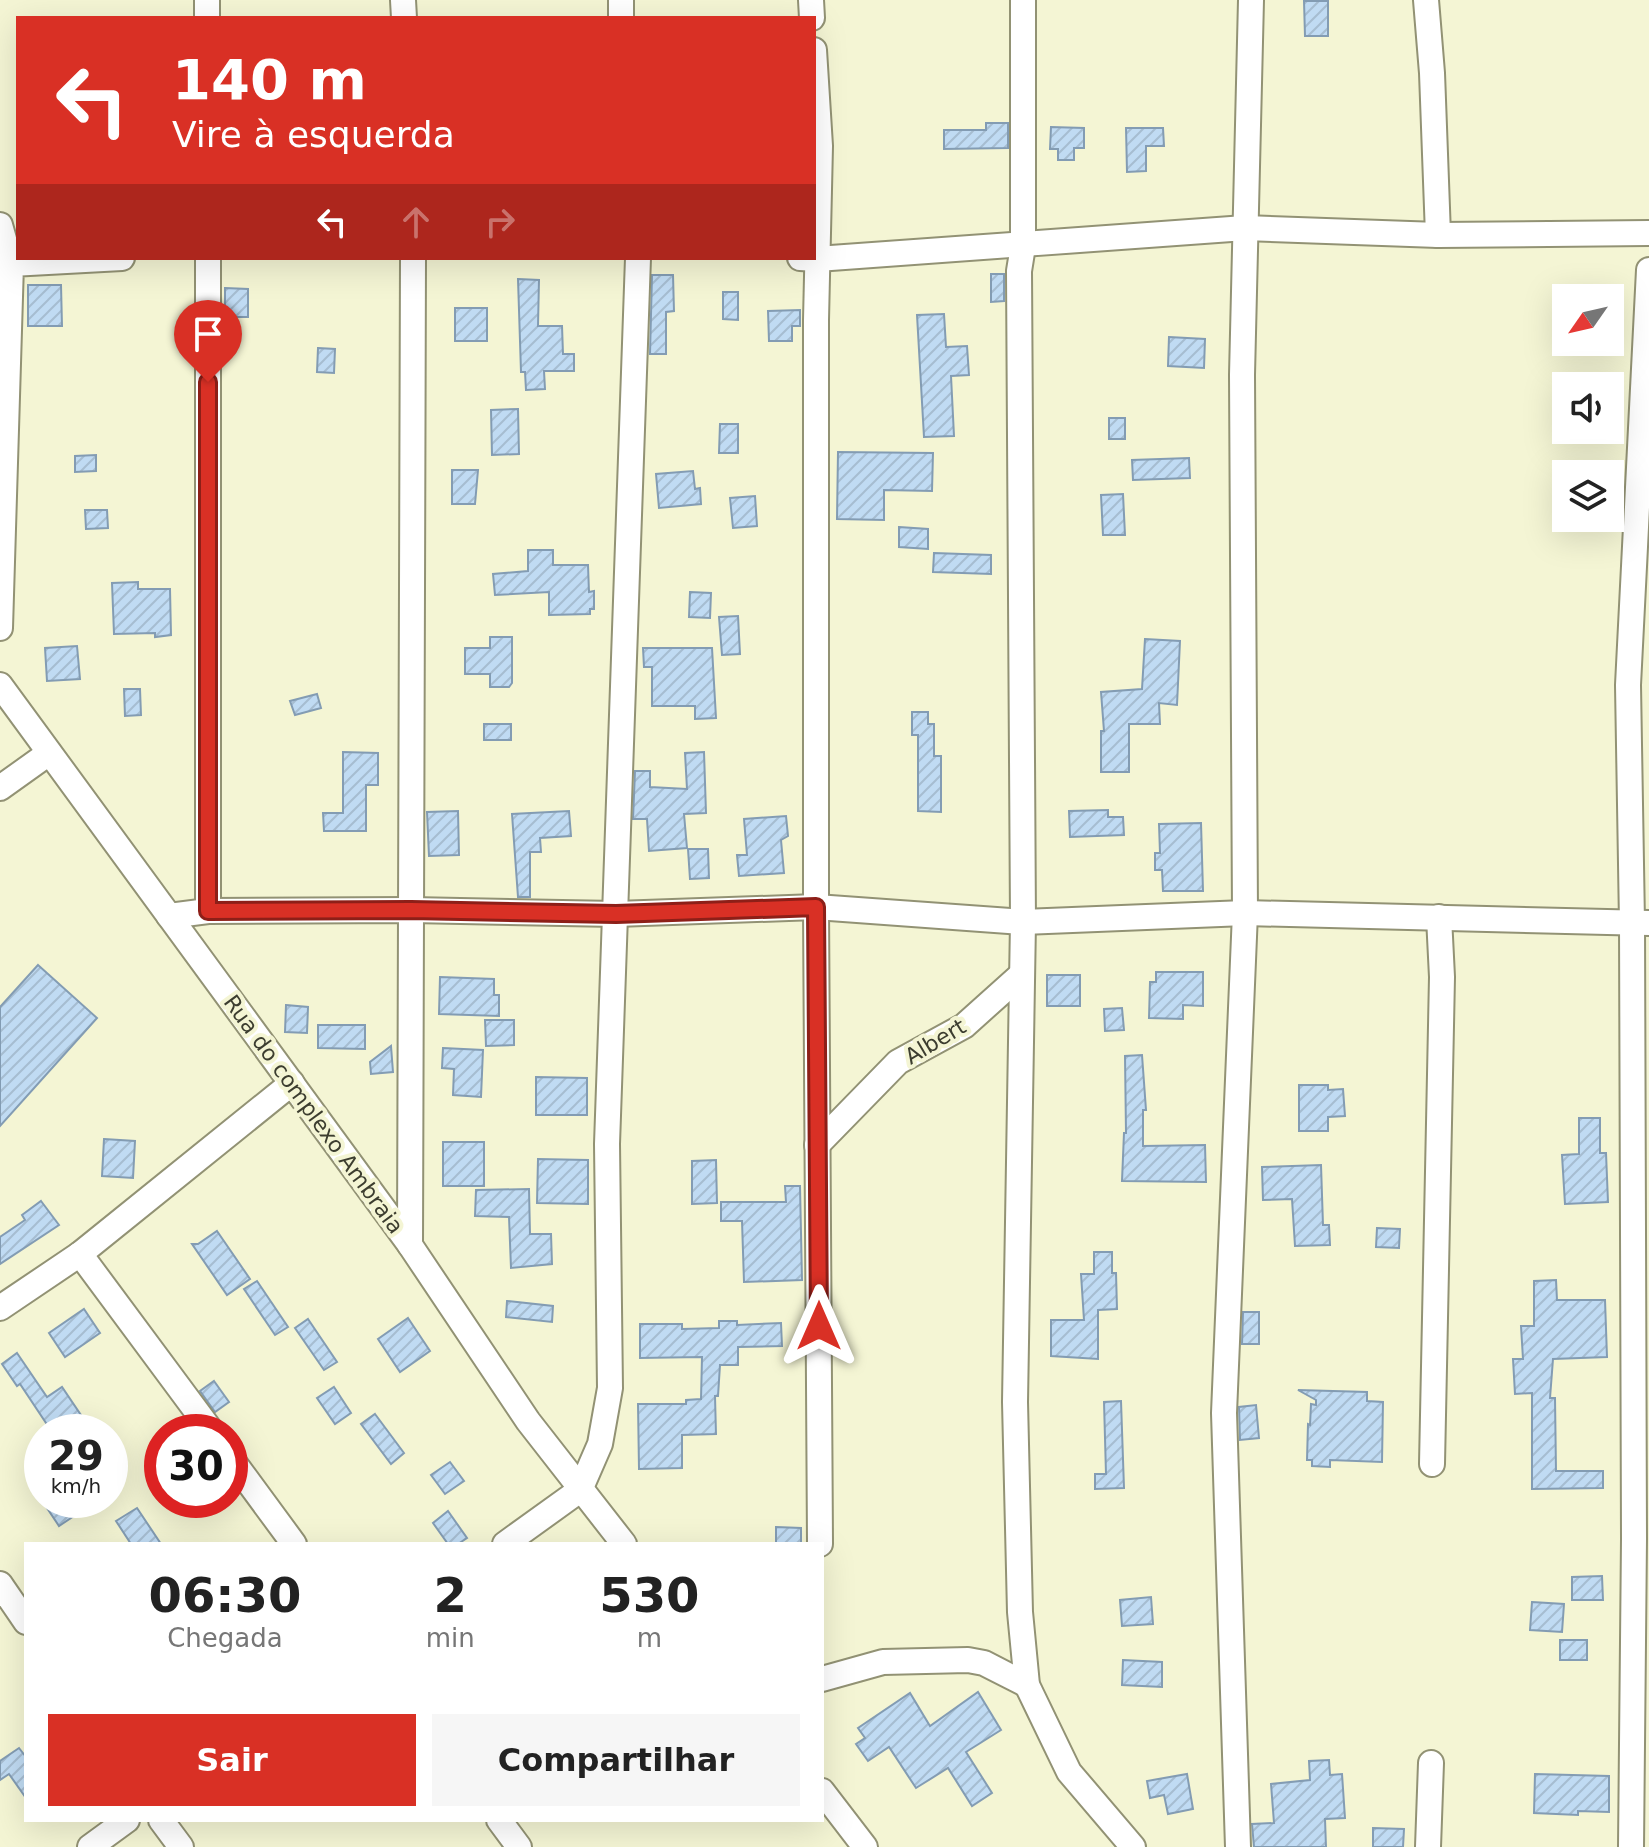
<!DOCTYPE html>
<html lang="pt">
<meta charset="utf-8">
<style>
body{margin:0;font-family:"DejaVu Sans",sans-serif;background:#f6f6f6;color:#222;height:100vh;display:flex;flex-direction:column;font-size:30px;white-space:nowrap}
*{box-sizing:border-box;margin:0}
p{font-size:26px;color:#767676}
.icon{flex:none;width:44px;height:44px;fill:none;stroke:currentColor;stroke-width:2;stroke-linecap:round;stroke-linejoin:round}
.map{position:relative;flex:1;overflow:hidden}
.panel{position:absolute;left:24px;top:1542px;width:800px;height:280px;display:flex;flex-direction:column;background:#fff;border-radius:0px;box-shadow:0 8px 32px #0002}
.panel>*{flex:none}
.banner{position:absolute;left:16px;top:16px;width:800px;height:244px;border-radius:0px;box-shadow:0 8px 32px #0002;background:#d93025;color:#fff;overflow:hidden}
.needle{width:52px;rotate:236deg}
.controls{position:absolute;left:1552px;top:284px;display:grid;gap:16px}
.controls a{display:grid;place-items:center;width:72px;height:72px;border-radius:0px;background:#fff;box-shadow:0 8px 32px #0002;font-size:40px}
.speed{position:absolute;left:24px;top:1414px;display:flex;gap:16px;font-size:40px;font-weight:700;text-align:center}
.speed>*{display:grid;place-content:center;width:104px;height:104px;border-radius:50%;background:#fff;box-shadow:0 8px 32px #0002;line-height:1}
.speed small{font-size:20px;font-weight:400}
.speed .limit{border:12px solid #d22;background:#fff;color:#111}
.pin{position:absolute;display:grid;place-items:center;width:68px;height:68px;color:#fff;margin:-82px -34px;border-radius:50% 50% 50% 0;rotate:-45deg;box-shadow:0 0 8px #0007}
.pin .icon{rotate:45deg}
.me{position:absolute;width:88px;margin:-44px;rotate:0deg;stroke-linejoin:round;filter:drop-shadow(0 0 6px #0008)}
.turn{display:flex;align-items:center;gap:28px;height:168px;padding:0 24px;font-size:36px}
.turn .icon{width:104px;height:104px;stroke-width:2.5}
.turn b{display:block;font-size:56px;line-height:68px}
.lanes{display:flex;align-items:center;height:76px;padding:0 24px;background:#0003;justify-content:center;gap:40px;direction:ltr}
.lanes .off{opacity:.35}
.eta{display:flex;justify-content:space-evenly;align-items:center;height:136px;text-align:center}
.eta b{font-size:48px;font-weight:700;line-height:56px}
.button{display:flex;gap:16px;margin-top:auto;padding:16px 24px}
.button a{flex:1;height:92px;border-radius:0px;background:#d93025;color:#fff;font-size:32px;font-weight:700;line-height:92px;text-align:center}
.button a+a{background:#f6f6f6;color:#222}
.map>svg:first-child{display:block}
.building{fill:url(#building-hatch);stroke:#839cb3;stroke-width:2}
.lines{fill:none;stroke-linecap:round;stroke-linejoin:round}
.minor-casing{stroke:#929274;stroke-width:28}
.minor{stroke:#fff;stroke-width:24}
.route-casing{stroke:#8d1f18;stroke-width:20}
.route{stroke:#d93025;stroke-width:14}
.labels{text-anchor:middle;stroke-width:8;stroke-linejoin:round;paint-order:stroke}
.street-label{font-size:22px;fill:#3c3d2f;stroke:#f4f5d4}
</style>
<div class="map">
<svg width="1649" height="1847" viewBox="0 0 1649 1847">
<defs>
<pattern id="building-hatch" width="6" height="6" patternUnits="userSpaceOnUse" patternTransform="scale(2)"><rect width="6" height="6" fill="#c0dbf3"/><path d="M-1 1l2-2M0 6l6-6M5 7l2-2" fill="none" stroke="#a6bdd1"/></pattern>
</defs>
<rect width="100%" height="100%" fill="#f4f5d4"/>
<!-- building -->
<g class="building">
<path d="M1304 1H1328V36H1305Z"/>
<path d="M986 123H1008V148L944 149V130H986Z"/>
<path d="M1051 127 1084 128V148H1074V160H1058V149H1050Z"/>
<path d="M1126 128H1163L1164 146H1146V171L1127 172Z"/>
<path d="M991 274H1004V301L991 302Z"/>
<path d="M652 275H673L674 311 666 312V354H650Z"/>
<path d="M518 279 539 280 538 326H562L563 354H574V371H544L545 389 526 390 525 372H521Z"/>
<path d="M28 285H61L62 326H28Z"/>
<path d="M225 288 248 289V317H225Z"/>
<path d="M723 292H738V320L723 319Z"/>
<rect x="455" y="308" width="32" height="33"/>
<path d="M800 310V326H792V341H769L768 311Z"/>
<path d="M944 314 946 347 967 346 969 375 951 376 954 436 924 437 917 315Z"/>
<path d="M1169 337 1205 339 1204 368 1168 366Z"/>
<path d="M318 348 335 349 334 373 317 372Z"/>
<path d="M518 409 519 454 492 455 491 410Z"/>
<rect x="1109" y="418" width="16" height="21"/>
<path d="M720 424H738V453H719Z"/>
<path d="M838 452 933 453 932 491 884 490V520L837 519Z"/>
<path d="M96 455V471L75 472V456Z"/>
<path d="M1189 458 1190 478 1133 480 1132 460Z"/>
<path d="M452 470H478L475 504H452Z"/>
<path d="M693 471 695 489 700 488 701 504 659 508 656 474Z"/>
<path d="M1123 494 1125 535H1103L1101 495Z"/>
<path d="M755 496 757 526 733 528 730 498Z"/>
<path d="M85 510H107L108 528 86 529Z"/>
<path d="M899 527 928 529V549L899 547Z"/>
<path d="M528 550H553V565H588L589 592 594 591V609H590V614L549 615V592L495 595 493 574 528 571Z"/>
<path d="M934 553 991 555V574L933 572Z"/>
<path d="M138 582V589H170L171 635 155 637V633L114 634 112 583Z"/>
<path d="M690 592 711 593 710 618 689 617Z"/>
<path d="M738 616 740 654 722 655 719 617Z"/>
<path d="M490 637H512V683L509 687H490V674H465V648H490Z"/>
<path d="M1145 639 1180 641 1177 705 1159 703 1160 724H1129V772H1101V731H1104L1101 692 1142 689Z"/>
<path d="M77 646 80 679 47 681 45 648Z"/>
<path d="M643 648H712L716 718 695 719V706H652V667H644Z"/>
<path d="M124 689H140L141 715 125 716Z"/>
<path d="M317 694 321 708 295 715 290 701Z"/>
<path d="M912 712H928V724H934V756H941V812L918 811V735H912Z"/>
<rect x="484" y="724" width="27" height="16"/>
<path d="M343 752 378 753V785H366V831H324L323 813H343Z"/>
<path d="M704 752 706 813 684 814 687 848 649 851 647 819H633L635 771H650V787L687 789 685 753Z"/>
<path d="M1108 810V817H1123L1124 835 1070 837 1069 811Z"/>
<path d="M458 811 459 855 429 856 427 812Z"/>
<path d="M569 811 571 836 540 838 541 852H530V897H518L512 814Z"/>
<path d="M786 816 788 836 781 840 784 873 739 876 737 855H747L744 819Z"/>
<path d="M1201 823 1203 891H1163L1162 870H1155V853H1160L1159 824Z"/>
<path d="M688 849H708L709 878 690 879Z"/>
<path d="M38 965 97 1018 0 1126V1007Z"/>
<path d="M1156 972H1203V1006L1183 1005V1019L1149 1018 1150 982H1156Z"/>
<rect x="1047" y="975" width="33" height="31"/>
<path d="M440 977 494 979V995H499V1016L439 1014Z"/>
<path d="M286 1005 308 1007 307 1033 285 1032Z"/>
<path d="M1122 1008 1124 1030 1105 1031 1104 1009Z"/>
<path d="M485 1020H514V1045L486 1046Z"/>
<path d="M318 1025H365V1049L318 1048Z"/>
<path d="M391 1046 393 1072 371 1074 370 1062Z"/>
<path d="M443 1048 483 1050 481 1097 453 1095 454 1069 442 1068Z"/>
<path d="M1142 1055 1146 1110H1143V1146L1205 1145 1206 1182 1122 1181 1124 1133H1126L1125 1056Z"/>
<path d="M536 1077 587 1078V1115H536Z"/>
<path d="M1299 1085H1328V1090L1343 1089 1345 1116 1328 1117V1131H1299Z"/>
<path d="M1579 1118H1600V1153H1606L1608 1202 1565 1204 1562 1155 1579 1154Z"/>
<path d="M104 1139 135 1141 133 1178 102 1176Z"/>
<rect x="443" y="1142" width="41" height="44"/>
<path d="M538 1159 588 1160V1204L537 1203Z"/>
<path d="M716 1160 717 1203 692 1204V1161Z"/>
<path d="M1321 1165 1323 1225H1329L1330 1245 1295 1246 1292 1199 1263 1200 1262 1167Z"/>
<path d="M785 1186H800L802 1280 744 1282 742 1221H721V1202H786Z"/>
<path d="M529 1189 530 1234H551L552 1264 511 1268 509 1217 475 1216 476 1190Z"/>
<path d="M41 1201 59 1225 0 1264V1237L25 1220 22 1215Z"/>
<path d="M1377 1228 1400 1229 1399 1248 1376 1247Z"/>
<path d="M217 1231 250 1279 227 1295 192 1244H198Z"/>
<path d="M1094 1252H1112V1273H1116L1117 1309 1098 1310V1359L1051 1356V1320H1084L1081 1274H1094Z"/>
<path d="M1556 1280 1557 1300H1605L1607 1357 1553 1359 1550 1398H1555L1556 1471H1603V1488L1532 1489V1393L1515 1394 1513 1359H1523L1521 1326H1534V1281Z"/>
<path d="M257 1281 288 1327 275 1335 244 1289Z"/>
<path d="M507 1301 553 1306 552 1322 506 1317Z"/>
<path d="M84 1309 100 1333 65 1357 49 1333Z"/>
<path d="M1243 1312H1259V1344H1242Z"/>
<path d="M408 1318 430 1351 400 1372 378 1339Z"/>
<path d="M308 1319 337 1362 324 1370 295 1328Z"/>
<path d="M719 1321H737V1325L781 1323 782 1346 738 1347V1365H720L718 1396H715L716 1434 682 1435V1468L639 1469 638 1404H686V1400L701 1399 702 1357 640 1358V1324H682V1329L719 1328Z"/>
<path d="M17 1353 47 1397 62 1387 87 1424 75 1432H52L20 1384 17 1386 2 1364Z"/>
<path d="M214 1381 229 1402 215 1412 200 1391Z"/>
<path d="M334 1387 351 1413 335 1424 317 1398Z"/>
<path d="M1298 1390 1367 1392V1401L1383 1402 1382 1462 1330 1460V1467L1312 1466V1460H1307L1308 1424 1310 1425 1311 1404 1316 1405V1400Z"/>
<path d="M1121 1401 1124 1488 1095 1489V1474H1106L1104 1402Z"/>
<path d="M1256 1405 1259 1438 1240 1440 1239 1407Z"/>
<path d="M375 1414 404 1453 391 1464 361 1424Z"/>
<path d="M450 1462 464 1481 445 1494 431 1475Z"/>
<path d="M54 1500H63L74 1516 59 1526 45 1505Z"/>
<path d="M137 1508 161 1544H131L116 1521Z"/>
<path d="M448 1511 467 1538 458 1544H448L433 1523Z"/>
<path d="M776 1527 801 1528V1544H776Z"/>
<path d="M1602 1576 1603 1600H1572V1577Z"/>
<path d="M1151 1597 1153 1624 1122 1626 1120 1600Z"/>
<path d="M1532 1602 1564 1604 1562 1632 1530 1630Z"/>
<rect x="1560" y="1640" width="27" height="20"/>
<path d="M1123 1660 1162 1662V1687L1122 1685Z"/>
<path d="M978 1692 1001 1730 966 1752 992 1793 972 1806 948 1768 916 1788 889 1747 868 1761 856 1744 865 1738 858 1728 910 1693 930 1726Z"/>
<path d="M19 1748 26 1757V1798L9 1774 0 1780V1761Z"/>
<path d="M1329 1760 1330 1775 1342 1774 1345 1818 1325 1819 1326 1847H1254L1252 1824 1274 1823 1271 1784 1310 1780 1309 1761Z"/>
<path d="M1187 1774 1193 1809 1168 1814 1164 1795 1150 1798 1147 1781Z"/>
<path d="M1535 1774 1609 1776V1812L1578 1811V1815L1534 1813Z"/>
<path d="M1373 1828 1404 1829 1403 1847H1373Z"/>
</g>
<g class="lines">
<!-- minor casing -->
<g class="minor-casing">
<g id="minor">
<path d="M207 0V18"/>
<path d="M403 0 404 18"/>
<path d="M621 0V18"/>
<path d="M811 0 812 18"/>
<path d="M1023 0V246L1019 271 1023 922 1015 1402 1020 1612 1027 1685 1069 1772 1133 1847"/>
<path d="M1426 0 1432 73 1438 235"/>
<path d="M814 50 820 146 816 320V907L820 1544"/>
<path d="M0 225 11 264"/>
<path d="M208 258V911"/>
<path d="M800 258 817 259 1245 228 1438 235 1649 233"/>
<path d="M0 628 11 264 122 258"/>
<path d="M0 685 410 1245 528 1421 624 1544"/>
<path d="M0 788 49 753"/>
<path d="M169 916 208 911 411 910 616 914 816 907 1023 922 1245 913 1649 923"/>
<path d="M817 1145 898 1062 964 1026 1022 974"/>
<path d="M410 1245 413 258"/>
<path d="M80 1254 212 1432"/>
<path d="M0 1308 80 1254 292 1083"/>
<path d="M230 1457 294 1544"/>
<path d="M1432 1464 1442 977 1439 917"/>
<path d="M505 1544 580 1490 600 1444 610 1388 607 1144 638 258"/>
<path d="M0 1584 26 1622"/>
<path d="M822 1679 883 1662 968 1660 984 1663 1027 1685"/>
<path d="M822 1791 865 1847"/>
<path d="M161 1820 181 1847"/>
<path d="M499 1820 519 1847"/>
<path d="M90 1847 127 1820"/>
<path d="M1238 1847 1224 1413 1245 913 1242 375 1251 0"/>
<path d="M1428 1847 1431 1763"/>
<path d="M1631 1847 1634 1539 1632 923 1628 685 1649 270"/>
</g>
</g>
<!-- minor -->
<use href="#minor" class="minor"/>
</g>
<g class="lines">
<!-- route casing -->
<g class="route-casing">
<path id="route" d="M208 382V911L411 910 616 914 816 907 819 1326"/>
</g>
<!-- route -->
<use href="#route" class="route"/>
</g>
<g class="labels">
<!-- street labels -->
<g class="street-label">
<text transform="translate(935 1041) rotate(-31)" y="8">Albert</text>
<text transform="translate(314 1114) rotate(54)" y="8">Rua do complexo Ambraia</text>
</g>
</g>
</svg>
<div class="controls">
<a><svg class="needle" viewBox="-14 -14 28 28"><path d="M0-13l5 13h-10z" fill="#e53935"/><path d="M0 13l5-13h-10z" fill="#767676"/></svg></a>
<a><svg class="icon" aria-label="sound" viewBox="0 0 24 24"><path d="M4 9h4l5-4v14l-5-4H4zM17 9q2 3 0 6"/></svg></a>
<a><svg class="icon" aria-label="layers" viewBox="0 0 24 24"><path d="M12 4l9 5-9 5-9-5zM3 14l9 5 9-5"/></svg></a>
</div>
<div class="speed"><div>29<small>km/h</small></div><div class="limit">30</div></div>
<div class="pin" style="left:208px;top:382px;background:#d93025"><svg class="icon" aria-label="arrive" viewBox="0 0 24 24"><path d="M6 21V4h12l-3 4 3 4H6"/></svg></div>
<svg class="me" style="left:819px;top:1326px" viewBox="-20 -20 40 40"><path d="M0-17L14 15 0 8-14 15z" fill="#d93025" stroke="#fff" stroke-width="4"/></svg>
<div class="banner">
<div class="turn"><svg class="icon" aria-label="left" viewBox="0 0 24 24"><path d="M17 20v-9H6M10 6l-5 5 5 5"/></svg><div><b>140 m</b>Vire à esquerda</div></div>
<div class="lanes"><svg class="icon" aria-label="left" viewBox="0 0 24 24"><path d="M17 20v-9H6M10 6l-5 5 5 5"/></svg><svg class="icon off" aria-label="ahead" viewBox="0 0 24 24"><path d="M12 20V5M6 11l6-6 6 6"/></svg><svg class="icon off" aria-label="right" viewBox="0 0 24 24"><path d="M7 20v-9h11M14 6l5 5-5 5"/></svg></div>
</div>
<section class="panel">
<div class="eta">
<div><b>06:30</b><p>Chegada</p></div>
<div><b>2</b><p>min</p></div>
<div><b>530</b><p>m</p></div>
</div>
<div class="button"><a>Sair</a><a>Compartilhar</a></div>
</section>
</div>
